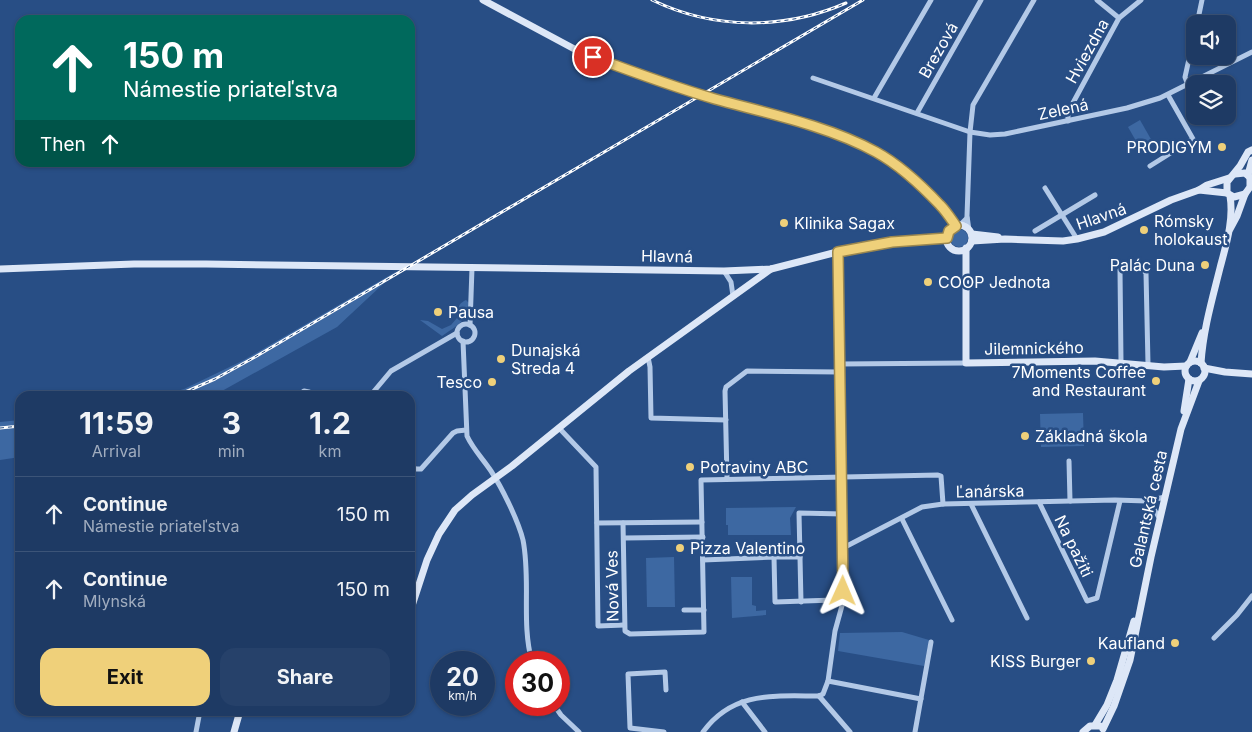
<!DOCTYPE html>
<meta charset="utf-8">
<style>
body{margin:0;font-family:Inter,sans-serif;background:#26416a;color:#f1f3f6;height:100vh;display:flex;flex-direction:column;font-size:19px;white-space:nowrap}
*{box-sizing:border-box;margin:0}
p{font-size:16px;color:#a1adbf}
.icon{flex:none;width:28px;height:28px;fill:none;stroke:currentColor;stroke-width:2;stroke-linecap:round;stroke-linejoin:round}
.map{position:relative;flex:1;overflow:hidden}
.sheet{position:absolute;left:15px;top:391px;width:400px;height:325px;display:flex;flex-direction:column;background:#1e3a64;border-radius:15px;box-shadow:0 1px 4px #0004,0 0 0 1px #3c5478}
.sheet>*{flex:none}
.guide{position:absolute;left:15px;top:15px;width:400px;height:152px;border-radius:15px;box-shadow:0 1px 4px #0004,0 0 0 1px #3c5478;background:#00695c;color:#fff;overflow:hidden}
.fabs{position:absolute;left:1186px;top:15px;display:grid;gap:10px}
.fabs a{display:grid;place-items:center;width:50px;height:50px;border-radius:10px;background:#1e3a64;box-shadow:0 1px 4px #0004,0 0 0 1px #3c5478;font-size:25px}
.speed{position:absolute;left:430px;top:651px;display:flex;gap:10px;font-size:25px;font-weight:700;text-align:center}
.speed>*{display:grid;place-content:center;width:65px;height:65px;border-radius:50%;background:#1e3a64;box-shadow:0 1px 4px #0004,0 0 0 1px #3c5478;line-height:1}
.speed small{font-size:12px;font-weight:400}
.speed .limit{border:8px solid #d22;background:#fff;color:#111}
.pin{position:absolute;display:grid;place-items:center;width:42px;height:42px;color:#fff;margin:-21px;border:2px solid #fff;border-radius:50%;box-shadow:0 1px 5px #0007}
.me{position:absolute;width:55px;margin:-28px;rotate:1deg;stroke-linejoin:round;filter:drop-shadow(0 0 4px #0008)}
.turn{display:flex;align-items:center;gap:18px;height:105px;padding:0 25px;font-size:22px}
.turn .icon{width:65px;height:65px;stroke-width:2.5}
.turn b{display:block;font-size:35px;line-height:42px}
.then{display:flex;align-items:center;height:48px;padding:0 25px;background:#0003;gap:10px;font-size:19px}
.eta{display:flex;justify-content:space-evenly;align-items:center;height:85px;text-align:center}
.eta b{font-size:30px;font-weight:700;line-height:35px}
.primary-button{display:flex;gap:10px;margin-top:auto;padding:10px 25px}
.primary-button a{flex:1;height:58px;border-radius:15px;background:#efd07a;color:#111;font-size:20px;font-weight:700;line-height:58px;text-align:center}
.primary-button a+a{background:#26416a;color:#f1f3f6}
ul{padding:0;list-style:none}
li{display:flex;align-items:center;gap:15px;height:75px;padding:0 25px;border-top:1px solid #3c5478}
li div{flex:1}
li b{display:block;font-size:19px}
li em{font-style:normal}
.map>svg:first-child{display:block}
.green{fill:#3d68a2}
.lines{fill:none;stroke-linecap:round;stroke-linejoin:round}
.street{stroke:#b3c9e7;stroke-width:5}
.secondary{stroke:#dde7f7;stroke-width:7}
.rail-casing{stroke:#fff;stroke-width:3}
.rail{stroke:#284e85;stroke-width:1;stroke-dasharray:4;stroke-linecap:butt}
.route-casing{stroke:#9b874f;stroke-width:12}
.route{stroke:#efd07a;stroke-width:9}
.poi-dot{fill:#efd07a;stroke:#284e85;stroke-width:2}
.labels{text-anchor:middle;stroke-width:5;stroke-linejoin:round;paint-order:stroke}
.street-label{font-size:16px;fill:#fff;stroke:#284e85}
.poi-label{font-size:16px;fill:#fff;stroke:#284e85;text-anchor:start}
</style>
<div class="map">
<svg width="1252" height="732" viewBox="0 0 1252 732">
<rect width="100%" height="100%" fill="#284e85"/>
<!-- green -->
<g class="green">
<path d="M1140 120 1152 141 1140 148 1128 127Z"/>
<circle cx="959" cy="238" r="9"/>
<path d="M397 271 337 327 213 396H161L184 389 244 360Z"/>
<path d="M466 300 469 303C464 324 459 324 442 336L420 320 428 321 442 329 451 325 457 318C462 309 454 306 466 300Z"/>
<path d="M1083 413 1084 446 1041 447 1040 414Z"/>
<path d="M20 420V457L0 460V422Z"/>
<path d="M796 507 790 518 791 535H728V525H726V508Z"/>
<path d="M674 557 675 607H647L646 558Z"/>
<path d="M731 577H752V605L756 606V611L766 610V615L732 618Z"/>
<path d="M902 632 929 640 924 666 838 651 840 633Z"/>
</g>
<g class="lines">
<!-- street -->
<g class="street">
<path d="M1097 0 1119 18"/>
<path d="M1197 24 1202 0"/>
<path d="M813 78 970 132 990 135 1005 134 1127 108 1160 98 1252 52"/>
<path d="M1188 85 1185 77 1195 32"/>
<path d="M874 98 931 0"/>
<path d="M917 113 981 0"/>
<path d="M1068 121V112L1119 18 1141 0"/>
<path d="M1150 166 1193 139 1168 95"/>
<path d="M1045 188 1077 239"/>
<path d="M960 225 967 218"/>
<path d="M969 230 967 216 970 132 973 105 1034 0"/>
<path d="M1035 231 1095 195"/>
<path d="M724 271 731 282 733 296"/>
<circle cx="466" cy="333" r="9"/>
<path d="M470 325 472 268"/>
<path d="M463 341 467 436C473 449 483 459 491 471 502 488 518 520 523 540 531 580 521 623 532 662"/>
<path d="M648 357 650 367 651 418 726 420"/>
<path d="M1121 362 1120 270 1127 267H1140L1146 273 1148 364"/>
<path d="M840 364 966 363"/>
<path d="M298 396 304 391 309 392 312 396"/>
<path d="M370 396 391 371 457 333"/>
<path d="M559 428 596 467 598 626 624 625"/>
<path d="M1069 461 1070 501"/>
<path d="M410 465 416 469H421L453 433 457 431 466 430"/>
<path d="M727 479 725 391 726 387 747 371 840 372"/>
<path d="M1147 501 1152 506 1160 519"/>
<path d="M1039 502 1087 601 1097 598 1120 501"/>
<path d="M971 504 1027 618"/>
<path d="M902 519 952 620"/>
<path d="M597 523 702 522"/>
<path d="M623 523 625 631 630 634 704 632 701 480 938 475 941 476 943 504"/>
<path d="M624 538 703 537"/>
<path d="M843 548 922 507 943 504 1115 500 1147 501 1165 497"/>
<path d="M774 557H800"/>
<path d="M703 560 774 557 775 602 834 600 843 602"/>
<path d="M801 602 799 513 843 514"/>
<path d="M684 610H704"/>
<path d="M1214 638 1237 615 1252 596"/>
<path d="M828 681 921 699"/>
<path d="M819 696 823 694 828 681 835 631 843 602 844 581 837 252"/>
<path d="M819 696 850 732"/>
<path d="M742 702 765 732"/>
<path d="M554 705 561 715 579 732"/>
<path d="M196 732 200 711"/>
<path d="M664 732 630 728 628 674 665 672 666 690"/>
<path d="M703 732C733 691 774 696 819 696"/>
<path d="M915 732 931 642"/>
</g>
<!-- secondary -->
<g class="secondary">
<path d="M483 0 580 52 709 97 783 117 858 143 876 152 899 167 940 204 956 226"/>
<path d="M1235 174 1245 173 1252 179"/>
<path d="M1248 175 1252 160"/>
<path d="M1199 190 1227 193 1234 197 1245 194"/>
<path d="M1227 193V182L1240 166 1248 152 1252 150"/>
<circle cx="959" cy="238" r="13"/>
<path d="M1230 229 1237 216 1245 194 1250 187V178"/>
<path d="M972 234 998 237"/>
<path d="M972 241 1005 239 1063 241 1077 239 1104 232 1171 200 1199 190 1207 185 1229 178"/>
<path d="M966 248V363L1095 361 1164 367 1186 366"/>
<path d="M0 269 134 264H206L724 271 771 269 837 252 892 242 947 238"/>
<circle cx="1195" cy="371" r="10"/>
<path d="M1190 362 1202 333"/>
<path d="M1201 363C1203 331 1212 300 1220 268 1226 245 1234 220 1230 196"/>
<path d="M1204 368 1225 372 1252 374"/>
<path d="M1184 411 1189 379"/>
<path d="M410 612 427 560 439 534 455 510 472 495 512 466 629 371 771 269"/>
<path d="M1095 725 1107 705 1117 680 1134 621"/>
<path d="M1103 729 1114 706 1130 660 1151 557 1181 429 1199 381"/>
<path d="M234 732 240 711"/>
<path d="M1083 732 1090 726H1100"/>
</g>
<!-- rail casing -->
<g class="rail-casing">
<g id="rail">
<path d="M652 0C714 30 784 30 846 3"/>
<path d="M176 396 215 379 255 357 863 0"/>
<path d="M0 428 20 426"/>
</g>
</g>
<!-- rail -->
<use href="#rail" class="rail"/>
</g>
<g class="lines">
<!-- route casing -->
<g class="route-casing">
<path id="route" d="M593 57C633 72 674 87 715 99 766 113 829 126 876 152 898 164 923 187 940 205 946 211 951 219 956 226L949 231 947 238 892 242 838 252 843 591"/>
</g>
<!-- route -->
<use href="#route" class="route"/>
</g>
<!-- markers -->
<g class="poi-dot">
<circle cx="1222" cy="147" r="5"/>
<circle cx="784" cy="223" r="5"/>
<circle cx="1144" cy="230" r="5"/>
<circle cx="1205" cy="265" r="5"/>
<circle cx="928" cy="282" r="5"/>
<circle cx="438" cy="312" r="5"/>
<circle cx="501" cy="359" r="5"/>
<circle cx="1156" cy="381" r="5"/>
<circle cx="492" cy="382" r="5"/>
<circle cx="1025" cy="436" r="5"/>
<circle cx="690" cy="467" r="5"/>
<circle cx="680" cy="548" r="5"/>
<circle cx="1175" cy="643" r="5"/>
<circle cx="1091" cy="661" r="5"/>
</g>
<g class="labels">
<!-- street labels -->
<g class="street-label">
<text transform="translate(938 50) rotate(-60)" y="6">Brezová</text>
<text transform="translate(1087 51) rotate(-61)" y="6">Hviezdna</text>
<text transform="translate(1063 109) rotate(-12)" y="6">Zelená</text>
<text transform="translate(1101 216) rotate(-19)" y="6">Hlavná</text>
<text transform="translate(667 256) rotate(1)" y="6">Hlavná</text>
<text transform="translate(1034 348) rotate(-1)" y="6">Jilemnického</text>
<text transform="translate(990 491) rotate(-1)" y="6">Ľanárska</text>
<text transform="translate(1148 509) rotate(-77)" y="6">Galantská cesta</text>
<text transform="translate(1074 546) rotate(64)" y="6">Na pažiti</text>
<text transform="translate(612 586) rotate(-91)" y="6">Nová Ves</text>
</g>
<!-- poi labels -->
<g class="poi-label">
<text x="1212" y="153" text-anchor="end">PRODIGYM</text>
<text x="1154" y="227">Rómsky<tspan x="1154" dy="18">holokaust</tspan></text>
<text x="794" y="229">Klinika Sagax</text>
<text x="1195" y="271" text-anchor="end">Palác Duna</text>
<text x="938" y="288">COOP Jednota</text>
<text x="448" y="318">Pausa</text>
<text x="511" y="356">Dunajská<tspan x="511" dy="18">Streda 4</tspan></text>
<text x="1146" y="378" text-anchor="end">7Moments Coffee<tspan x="1146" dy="18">and Restaurant</tspan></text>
<text x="482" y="388" text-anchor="end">Tesco</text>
<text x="1035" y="442">Základná škola</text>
<text x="700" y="473">Potraviny ABC</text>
<text x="690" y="554">Pizza Valentino</text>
<text x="1165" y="649" text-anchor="end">Kaufland</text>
<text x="1081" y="667" text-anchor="end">KISS Burger</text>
</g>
</g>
</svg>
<div class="fabs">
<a><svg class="icon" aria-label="sound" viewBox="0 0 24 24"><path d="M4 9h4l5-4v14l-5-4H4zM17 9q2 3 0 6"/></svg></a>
<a><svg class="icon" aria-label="layers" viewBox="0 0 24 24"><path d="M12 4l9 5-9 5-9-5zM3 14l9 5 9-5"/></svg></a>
</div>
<div class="speed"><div>20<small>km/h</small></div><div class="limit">30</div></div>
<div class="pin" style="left:593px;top:57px;background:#d93025"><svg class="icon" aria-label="arrive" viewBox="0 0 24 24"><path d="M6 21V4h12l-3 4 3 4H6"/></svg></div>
<svg class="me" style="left:843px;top:591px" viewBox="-20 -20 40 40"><path d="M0-17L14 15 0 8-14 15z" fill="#efd07a" stroke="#fff" stroke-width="4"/></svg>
<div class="guide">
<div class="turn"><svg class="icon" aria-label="ahead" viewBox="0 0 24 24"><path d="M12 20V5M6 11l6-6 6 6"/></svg><div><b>150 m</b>Námestie priateľstva</div></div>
<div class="then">Then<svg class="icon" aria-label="ahead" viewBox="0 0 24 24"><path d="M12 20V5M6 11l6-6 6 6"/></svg></div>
</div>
<section class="sheet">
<div class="eta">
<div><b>11:59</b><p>Arrival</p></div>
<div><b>3</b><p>min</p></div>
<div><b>1.2</b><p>km</p></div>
</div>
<ul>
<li><svg class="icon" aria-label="ahead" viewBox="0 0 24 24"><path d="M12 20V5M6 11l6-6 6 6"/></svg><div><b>Continue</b><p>Námestie priateľstva</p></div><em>150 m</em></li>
<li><svg class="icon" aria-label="ahead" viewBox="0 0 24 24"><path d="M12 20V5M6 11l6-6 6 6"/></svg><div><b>Continue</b><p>Mlynská</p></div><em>150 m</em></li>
</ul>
<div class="primary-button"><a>Exit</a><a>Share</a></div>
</section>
</div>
